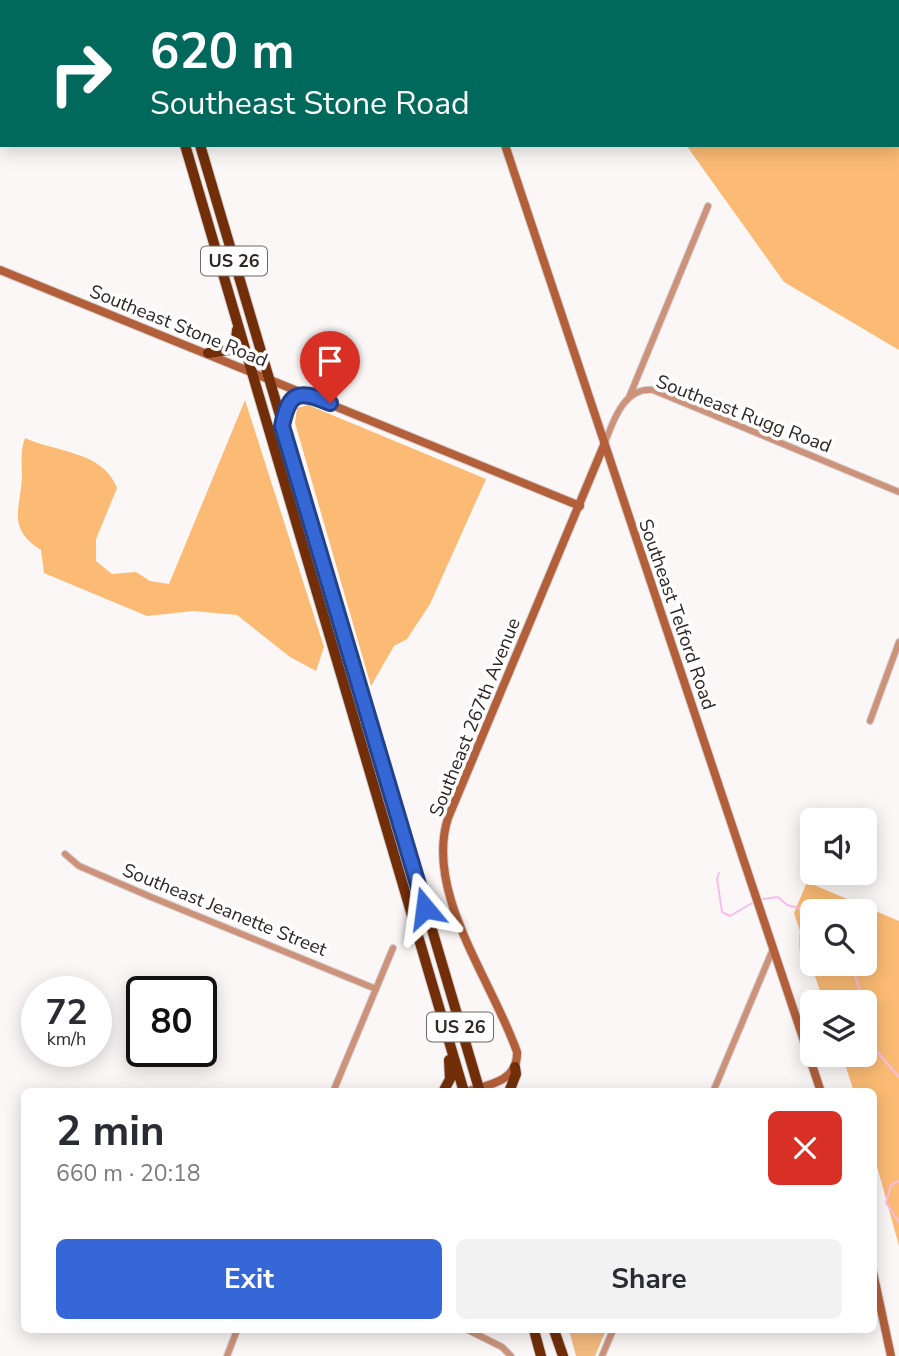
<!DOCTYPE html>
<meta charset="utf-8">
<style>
body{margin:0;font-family:"Nunito Sans",sans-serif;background:#f2f2f3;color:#2b2b33;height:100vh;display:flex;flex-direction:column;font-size:26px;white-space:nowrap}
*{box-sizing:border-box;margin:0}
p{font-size:23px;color:#7c7c81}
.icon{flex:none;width:38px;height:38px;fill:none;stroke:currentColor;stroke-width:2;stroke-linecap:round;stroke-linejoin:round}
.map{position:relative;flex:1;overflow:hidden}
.sheet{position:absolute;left:21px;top:1088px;width:856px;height:245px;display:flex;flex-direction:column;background:#fff;border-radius:10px;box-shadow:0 4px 18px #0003}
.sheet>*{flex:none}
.hud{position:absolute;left:0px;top:0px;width:900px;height:147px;box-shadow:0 4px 18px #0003;background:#00695c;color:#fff;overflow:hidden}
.buttons{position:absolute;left:800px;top:808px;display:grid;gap:14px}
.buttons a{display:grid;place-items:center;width:77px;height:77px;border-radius:10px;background:#fff;box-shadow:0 4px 18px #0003;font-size:35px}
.speed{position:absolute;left:21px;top:976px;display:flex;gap:14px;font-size:35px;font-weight:700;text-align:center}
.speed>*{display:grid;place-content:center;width:91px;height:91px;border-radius:50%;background:#fff;box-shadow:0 4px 18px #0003;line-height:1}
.speed small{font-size:18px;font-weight:400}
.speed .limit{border:4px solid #111;border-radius:10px;background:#fff;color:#111}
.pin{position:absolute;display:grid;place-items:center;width:60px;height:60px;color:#fff;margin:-72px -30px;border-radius:50% 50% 50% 0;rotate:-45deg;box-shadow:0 0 7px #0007}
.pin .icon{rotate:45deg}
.me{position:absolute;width:77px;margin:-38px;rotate:344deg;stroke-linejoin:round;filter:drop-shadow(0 0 5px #0008)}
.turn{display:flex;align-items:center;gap:24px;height:147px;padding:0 35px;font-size:32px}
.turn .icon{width:91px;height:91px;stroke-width:2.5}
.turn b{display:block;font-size:49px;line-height:60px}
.round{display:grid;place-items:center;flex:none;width:74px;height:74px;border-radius:10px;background:#f2f2f3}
.overview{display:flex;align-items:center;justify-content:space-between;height:119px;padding:0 35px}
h1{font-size:42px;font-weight:700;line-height:52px}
.action{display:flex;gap:14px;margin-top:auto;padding:14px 35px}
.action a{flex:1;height:80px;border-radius:10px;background:#3567d7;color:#fff;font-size:28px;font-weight:700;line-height:80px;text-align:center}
.action a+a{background:#f2f2f3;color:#2b2b33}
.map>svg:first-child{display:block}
.green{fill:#f2ba7e}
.forest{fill:#fbbb74;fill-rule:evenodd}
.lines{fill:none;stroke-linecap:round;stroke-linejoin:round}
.stream{stroke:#f9bded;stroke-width:2}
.street-casing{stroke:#d7d1d1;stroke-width:8}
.secondary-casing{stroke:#d7d1d1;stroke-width:10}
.highway-casing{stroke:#d7d1d1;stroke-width:12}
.street{stroke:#cd937a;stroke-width:6}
.secondary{stroke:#b3603a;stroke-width:8}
.highway{stroke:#712e09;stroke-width:10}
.route-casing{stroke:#22438c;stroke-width:18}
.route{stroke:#3567d7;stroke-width:12}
.labels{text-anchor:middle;stroke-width:7;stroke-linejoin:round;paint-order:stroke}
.shield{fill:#fff;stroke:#6d6767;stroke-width:2}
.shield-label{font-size:18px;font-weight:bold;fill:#2f2626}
.street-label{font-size:19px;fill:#2f2626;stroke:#fff}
</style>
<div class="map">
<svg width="899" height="1356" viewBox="0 0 899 1356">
<rect width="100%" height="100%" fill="#fcf7f7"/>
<!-- green -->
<path class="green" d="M569 1330H606L595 1356H576Z"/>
<!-- forest -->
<g class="forest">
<path d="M594 0H899V350L784 282 686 145H898V2Z"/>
<path d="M245 400 324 647 316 671 290 657 237 615 193 611 147 616 44 573 41 550C7 528 20 511 22 477 22 465 20 450 25 438 55 452 103 451 117 488L96 539V561L112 574 136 572 150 581 169 584Z"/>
<path d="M308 405 486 479 430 604 407 639 394 646 371 686 295 423 297 408Z"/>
<path d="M807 882 899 921V1246L873 1152V1092H854L842 1055H864V1003H824L794 913ZM812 912H864V964H812Z"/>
</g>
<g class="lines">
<!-- stream -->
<g class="stream">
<path d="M719 873 717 879 722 912 730 916 752 903"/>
<path d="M763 899 778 897 787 905 799 908C808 929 787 955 816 967L820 964"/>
<path d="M851 964 864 1003"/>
<path d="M864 1009 873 1047 899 1077"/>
<path d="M899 1181 891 1185 886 1203 899 1222"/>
</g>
<!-- street casing -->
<g class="street-casing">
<g id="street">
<path d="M630 395 708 206"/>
<path d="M604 445C613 422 623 387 653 390L899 492"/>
<path d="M870 721 899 642"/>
<path d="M65 854 79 866 151 897 376 989"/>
<path d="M333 1092 393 948"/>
<path d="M713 1092 773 949"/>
<path d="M468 1330 502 1347 511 1356"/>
<path d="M227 1356 237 1330"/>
<path d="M602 1356 613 1330"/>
</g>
</g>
<!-- secondary casing -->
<g class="secondary-casing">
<g id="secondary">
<path d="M458 0 459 2"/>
<path d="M505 145 821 1092"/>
<path d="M0 270 580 506"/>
<path d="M465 1092C488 1085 518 1082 517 1052 493 982 424 893 448 818L604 445"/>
<path d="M873 1272 891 1356"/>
</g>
</g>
<!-- highway casing -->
<g class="highway-casing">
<g id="highway">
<path d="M142 0V2"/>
<path d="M157 0 158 2"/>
<path d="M185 145 464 1092"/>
<path d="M200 145 480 1092"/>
<path d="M208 353 228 350 236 339 237 330"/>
<path d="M283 423C286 405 289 397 309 394"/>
<path d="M443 1092 450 1079 449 1060"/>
<path d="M509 1092 516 1074 515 1067"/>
<path d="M534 1330 541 1356"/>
<path d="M554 1330 563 1356"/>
</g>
</g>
<!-- street -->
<use href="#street" class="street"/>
<!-- secondary -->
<use href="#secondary" class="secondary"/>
<!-- highway -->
<use href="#highway" class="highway"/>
</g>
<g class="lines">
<!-- route casing -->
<g class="route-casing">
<path id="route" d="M330 403C298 389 289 392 282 426L425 908"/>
</g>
<!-- route -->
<use href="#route" class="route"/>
</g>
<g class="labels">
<!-- shield labels -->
<g class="shield">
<rect x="201" y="246.5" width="66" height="29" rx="5"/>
<rect x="427" y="1012.5" width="66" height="29" rx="5"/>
</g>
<g class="shield-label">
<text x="234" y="267">US 26</text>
<text x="460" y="1033">US 26</text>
</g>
<!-- street labels -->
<g class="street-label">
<text transform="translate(179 325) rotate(22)" y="7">Southeast Stone Road</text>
<text transform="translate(744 413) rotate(21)" y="7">Southeast Rugg Road</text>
<text transform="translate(678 614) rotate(71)" y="7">Southeast Telford Road</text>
<text transform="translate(474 717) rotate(-68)" y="7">Southeast 267th Avenue</text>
<text transform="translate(225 909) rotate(22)" y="7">Southeast Jeanette Street</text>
</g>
</g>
</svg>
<div class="buttons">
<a><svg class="icon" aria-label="sound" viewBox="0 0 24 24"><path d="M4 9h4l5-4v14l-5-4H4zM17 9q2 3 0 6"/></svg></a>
<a><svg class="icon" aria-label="search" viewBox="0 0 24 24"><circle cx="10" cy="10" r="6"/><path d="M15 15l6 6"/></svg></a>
<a><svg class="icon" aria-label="layers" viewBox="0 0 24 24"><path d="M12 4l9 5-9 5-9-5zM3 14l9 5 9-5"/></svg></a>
</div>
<div class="speed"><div>72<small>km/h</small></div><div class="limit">80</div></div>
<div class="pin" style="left:330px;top:403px;background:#d93025"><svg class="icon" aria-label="arrive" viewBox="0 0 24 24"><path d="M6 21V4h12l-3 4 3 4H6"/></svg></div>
<svg class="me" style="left:425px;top:908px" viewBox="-20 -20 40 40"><path d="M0-17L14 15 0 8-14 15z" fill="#3567d7" stroke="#fff" stroke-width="4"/></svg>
<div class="hud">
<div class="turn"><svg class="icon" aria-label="right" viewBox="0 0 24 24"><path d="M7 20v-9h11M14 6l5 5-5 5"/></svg><div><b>620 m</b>Southeast Stone Road</div></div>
</div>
<section class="sheet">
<div class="overview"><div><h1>2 min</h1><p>660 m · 20:18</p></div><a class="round" style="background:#d93025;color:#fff"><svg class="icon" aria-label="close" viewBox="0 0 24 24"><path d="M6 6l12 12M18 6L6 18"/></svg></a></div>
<div class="action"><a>Exit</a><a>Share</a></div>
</section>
</div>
